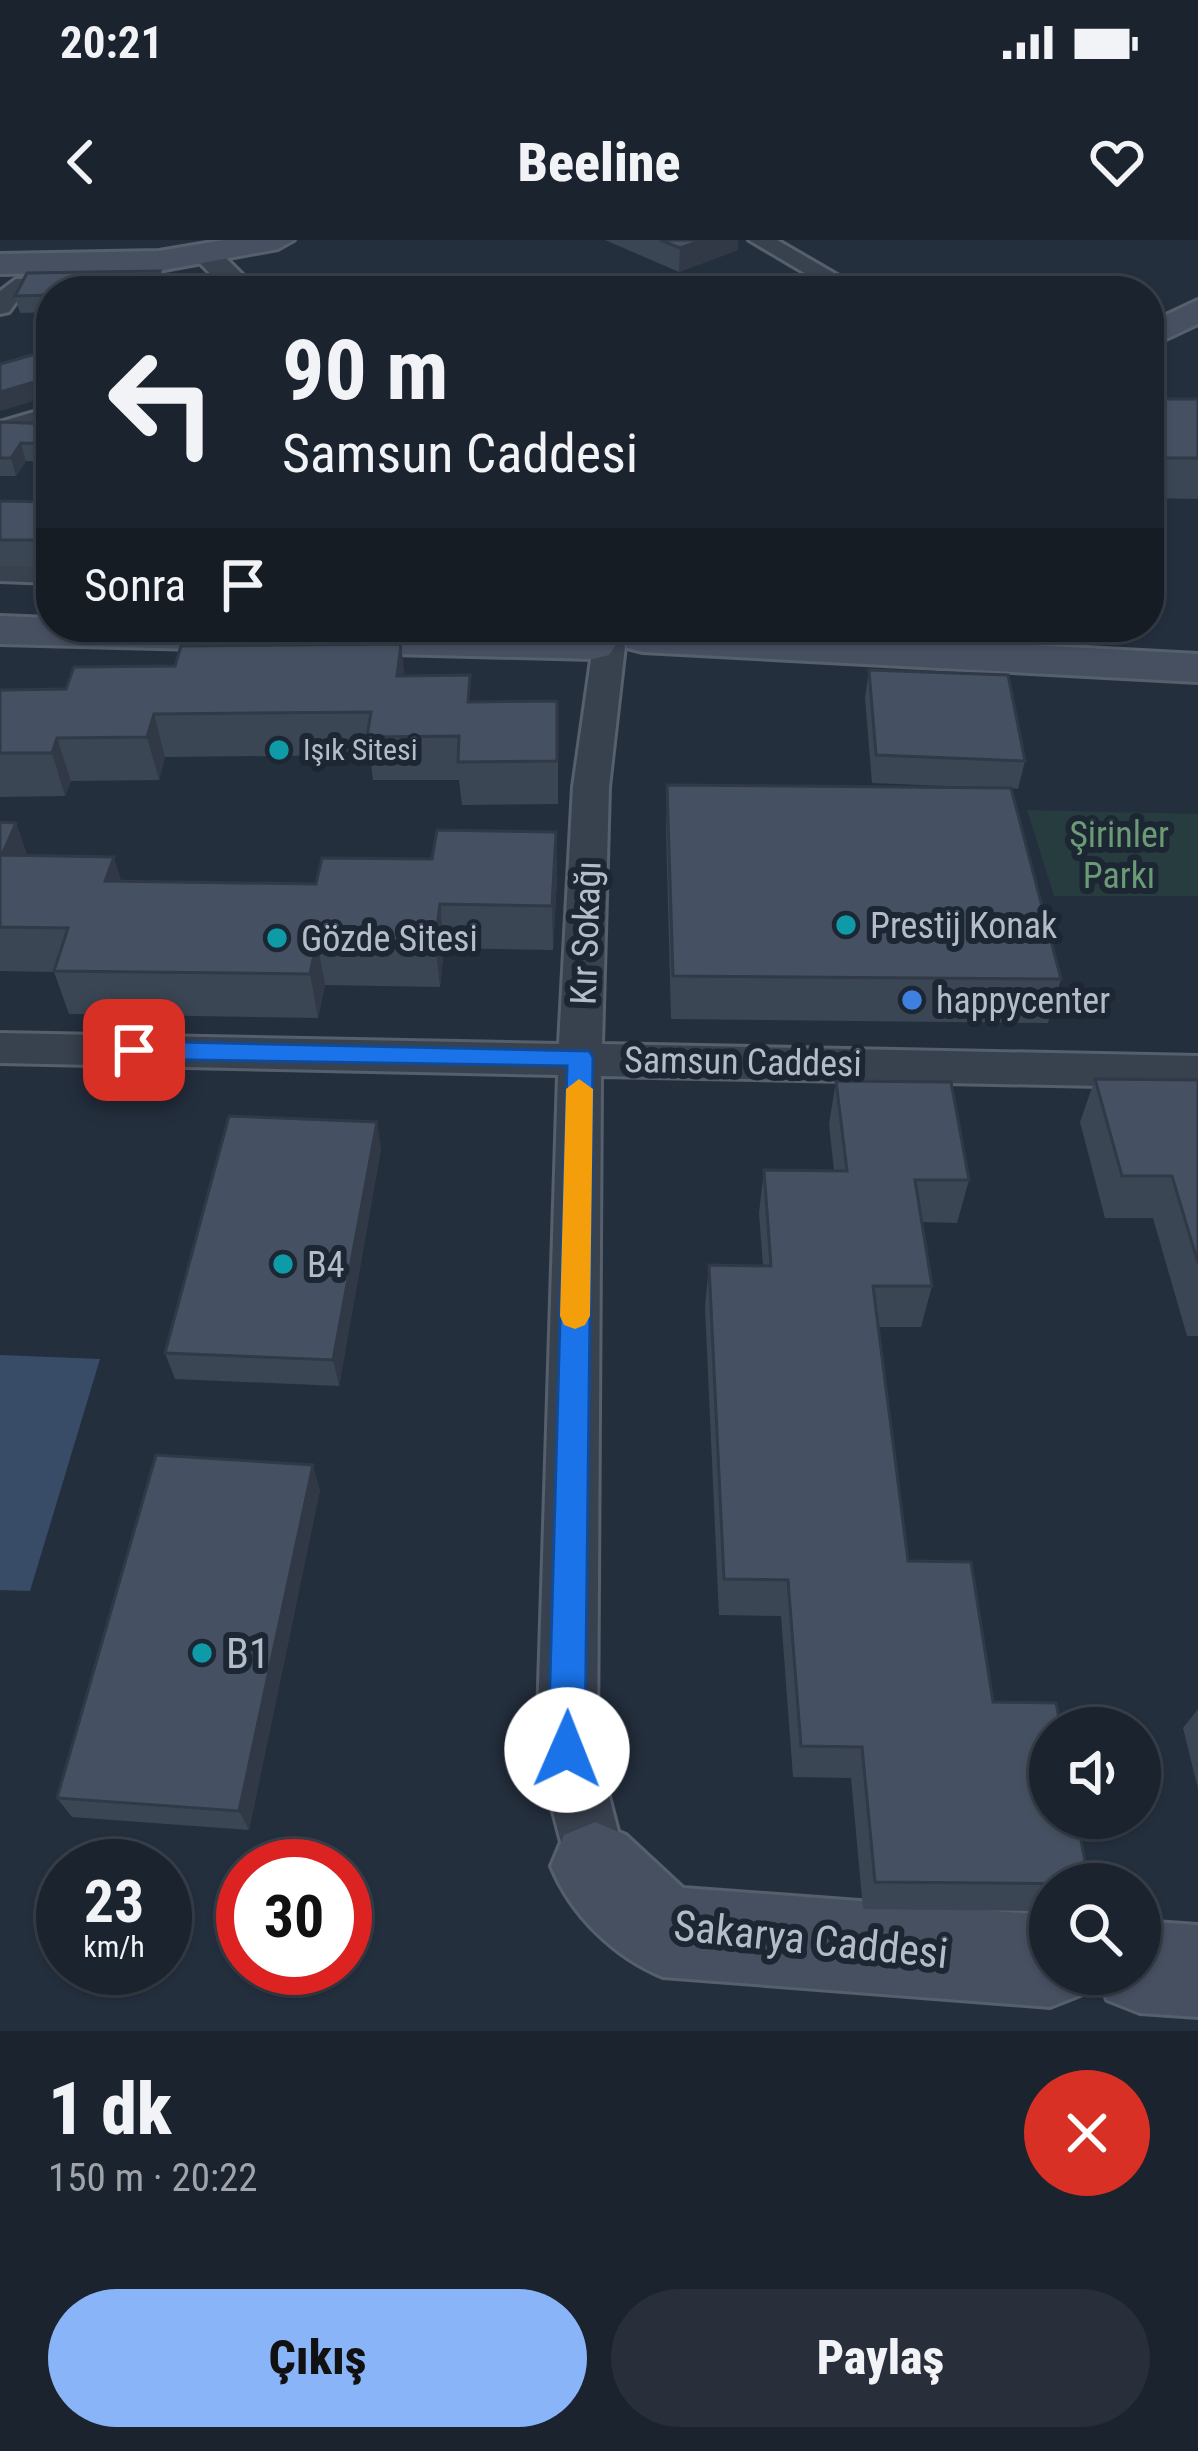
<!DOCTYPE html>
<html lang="tr">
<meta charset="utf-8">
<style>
body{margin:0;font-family:"Roboto Condensed",sans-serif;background:#282f3a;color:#f1f3f6;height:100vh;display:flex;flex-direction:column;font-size:45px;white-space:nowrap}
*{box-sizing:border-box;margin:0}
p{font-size:39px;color:#a0a4aa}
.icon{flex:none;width:66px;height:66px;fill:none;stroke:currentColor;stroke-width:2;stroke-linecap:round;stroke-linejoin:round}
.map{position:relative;height:1791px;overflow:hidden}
.panel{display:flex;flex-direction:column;background:#1b232e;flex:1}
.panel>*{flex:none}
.banner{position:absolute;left:36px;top:36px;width:1128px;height:366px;border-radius:48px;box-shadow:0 3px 9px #0004,0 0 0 3px #39404a;background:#1b232e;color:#f1f3f6;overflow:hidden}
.tools{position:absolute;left:1029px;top:1467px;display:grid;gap:24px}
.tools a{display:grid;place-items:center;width:132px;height:132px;border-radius:50%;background:#1b232e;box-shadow:0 3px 9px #0004,0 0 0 3px #39404a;font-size:60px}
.speed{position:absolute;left:36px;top:1599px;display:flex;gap:24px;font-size:60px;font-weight:700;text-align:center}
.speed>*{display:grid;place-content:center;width:156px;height:156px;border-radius:50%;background:#1b232e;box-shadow:0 3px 9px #0004,0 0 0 3px #39404a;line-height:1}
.speed small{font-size:30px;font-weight:400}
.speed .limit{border:18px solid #d22;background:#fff;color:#111}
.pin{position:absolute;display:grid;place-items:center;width:102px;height:102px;color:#fff;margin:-51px;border-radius:24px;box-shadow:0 6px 18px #0006}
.me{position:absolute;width:132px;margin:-66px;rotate:1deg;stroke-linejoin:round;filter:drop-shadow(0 0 9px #0008)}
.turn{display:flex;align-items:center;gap:42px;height:252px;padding:0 48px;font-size:54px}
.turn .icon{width:156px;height:156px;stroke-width:2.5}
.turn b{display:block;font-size:84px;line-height:102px}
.then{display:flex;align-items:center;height:114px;padding:0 48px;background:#0003;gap:24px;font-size:45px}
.round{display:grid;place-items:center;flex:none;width:126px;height:126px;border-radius:63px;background:#282f3a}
.overview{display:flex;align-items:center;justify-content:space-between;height:204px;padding:0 48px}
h1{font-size:72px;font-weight:800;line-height:90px}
.cta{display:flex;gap:24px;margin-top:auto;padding:24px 48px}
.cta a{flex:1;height:138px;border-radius:72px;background:#8ab4f8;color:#111;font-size:48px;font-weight:800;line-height:138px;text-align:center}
.cta a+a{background:#282f3a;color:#f1f3f6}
.status{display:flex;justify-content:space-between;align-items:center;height:84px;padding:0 60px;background:#1b232e;direction:ltr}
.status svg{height:33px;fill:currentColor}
header{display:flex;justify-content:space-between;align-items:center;height:156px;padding:0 48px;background:#1b232e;font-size:54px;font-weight:800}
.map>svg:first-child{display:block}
.green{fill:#263c3f}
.water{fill:#394c67}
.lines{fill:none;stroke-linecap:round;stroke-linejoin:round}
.minor-casing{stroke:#565f6c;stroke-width:6}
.tertiary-casing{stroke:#565f6c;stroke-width:6}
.secondary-casing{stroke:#565f6c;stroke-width:6}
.minor{fill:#38414e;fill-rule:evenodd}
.tertiary{fill:#38414e;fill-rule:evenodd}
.secondary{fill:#465061;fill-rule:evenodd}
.wall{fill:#3b4654}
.shaded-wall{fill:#303945}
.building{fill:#455162;stroke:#303945;stroke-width:3}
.route{fill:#1a73e8;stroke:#114b97;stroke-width:3}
.slow{fill:#f59e0b}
.culture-dot{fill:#0f9aa8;stroke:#1d2633;stroke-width:4.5}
.shop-dot{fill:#3f7fe0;stroke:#1d2633;stroke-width:4.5}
.labels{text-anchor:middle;stroke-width:12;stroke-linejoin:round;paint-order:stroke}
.far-poi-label{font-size:30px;fill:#b4bcc9;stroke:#1d2633;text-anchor:start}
.park-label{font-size:36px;fill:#6b9a76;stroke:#1d2633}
.poi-label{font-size:36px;fill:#b4bcc9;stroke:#1d2633;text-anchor:start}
.street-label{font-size:36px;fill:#b4bcc9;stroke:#1d2633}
.near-poi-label{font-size:42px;fill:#b4bcc9;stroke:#1d2633;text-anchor:start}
.near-street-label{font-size:42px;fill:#b4bcc9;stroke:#1d2633}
</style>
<div class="status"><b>20:21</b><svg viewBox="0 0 49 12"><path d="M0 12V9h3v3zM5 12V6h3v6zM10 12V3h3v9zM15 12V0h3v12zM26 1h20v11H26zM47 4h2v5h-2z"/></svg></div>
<header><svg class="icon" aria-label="back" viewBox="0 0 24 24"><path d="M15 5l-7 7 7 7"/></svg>Beeline<svg class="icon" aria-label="heart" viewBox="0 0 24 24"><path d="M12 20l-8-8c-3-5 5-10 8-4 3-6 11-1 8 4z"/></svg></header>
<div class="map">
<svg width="1198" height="1791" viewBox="0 0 1198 1791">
<rect width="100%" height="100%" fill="#242f3e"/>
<!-- green -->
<path class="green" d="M1027 570 1198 574V656H1054Z"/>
<!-- water -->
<path class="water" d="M0 1115 100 1119 30 1351 0 1350Z"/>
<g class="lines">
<!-- minor casing -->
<g class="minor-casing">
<g id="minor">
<path d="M749 0H777L865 51H835Z"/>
<path d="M178 36 186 38 196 51 23 53 9 72 0 74V51L16 39Z"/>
<path d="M51 167V184L0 199V182Z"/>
<path d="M0 323 51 325V343L0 341Z"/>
<path d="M609 396 625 406 609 547 602 804 1198 816V848L601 836 597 1510 627 1626 617 1648 595 1658 573 1648 537 1510 558 835 0 823V793L559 804 573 547 593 406Z"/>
</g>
</g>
<!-- tertiary casing -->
<g class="tertiary-casing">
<path id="tertiary" d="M208 7 218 10 259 51H227L193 16Z"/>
</g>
<!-- secondary casing -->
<g class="secondary-casing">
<g id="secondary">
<path d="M224 0H294L278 9 159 31 0 34V14L159 11Z"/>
<path d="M1198 60V84L1149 107V83Z"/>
<path d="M0 376 51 378V387L593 391 609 395 616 405 609 415 593 419 0 404Z"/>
<path d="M693 387 1198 414V442L643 412 627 408 620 398 632 387Z"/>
<path d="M595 1582 626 1595 683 1648 1050 1675V1734H1091L1083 1754 1050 1767 663 1737C614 1717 571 1675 551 1626L564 1595Z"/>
<path d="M1140 1681 1198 1685V1777L1140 1773 1107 1760 1097 1734H1140Z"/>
</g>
</g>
<!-- minor -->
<use href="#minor" class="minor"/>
<!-- tertiary -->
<use href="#tertiary" class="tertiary"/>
<!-- secondary -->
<use href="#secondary" class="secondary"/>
</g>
<!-- wall -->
<g class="wall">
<path d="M605 0H738V10L679 32Z"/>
<path d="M160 31 163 48 162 51H51V72L20 73 15 56 27 33Z"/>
<path d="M1149 159H1198V259L1149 258Z"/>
<path d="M0 182 51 184V222L26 221 16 236H0Z"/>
<path d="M0 261 51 262V327L0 326Z"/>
<path d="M401 404 404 436 472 462 558 504V564L462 565 459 540H373L370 515 165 517 159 540 71 541 65 556 0 557V450L66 449 175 426Z"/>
<path d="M869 430 1025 521 1018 549 1011 548 1061 739 1048 783 671 779 666 589 667 545 991 548 872 543 865 458Z"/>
<path d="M0 582 16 583 27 615 121 641 316 644 556 592 557 636 553 710 444 708 440 747 325 745 318 778 69 774 54 732 0 731Z"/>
<path d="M1095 839 1198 840V1096H1187L1153 978H1105L1080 882Z"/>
<path d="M836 841 969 940 957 983 922 982 932 1046 921 1087H878L908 1321 993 1462 1050 1644V1671L863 1669 851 1538 793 1537 781 1376 719 1375 705 1067 709 1025 763 1026 759 973 764 930 834 931 829 884Z"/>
<path d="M381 909 339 1146 175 1139 165 1113Z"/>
<path d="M320 1250 249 1590 72 1577 57 1558Z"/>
<path d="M1198 1469V1549L1183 1488Z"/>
</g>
<!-- shaded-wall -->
<g class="shaded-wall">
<path d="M703 0H738V10L679 32 680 8Z"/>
<path d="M160 31 163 48 162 51H153Z"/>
<path d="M51 137V156L0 171V152Z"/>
<path d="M21 203 26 221 16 236 11 218Z"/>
<path d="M401 404 406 446 397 436Z"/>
<path d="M154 474 165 517 159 540 147 497Z"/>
<path d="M57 498 71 541 65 556 52 513Z"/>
<path d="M16 583 31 626 2 615Z"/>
<path d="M556 592 557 636 553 710 552 666Z"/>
<path d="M114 617 127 660 105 641Z"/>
<path d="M440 664 444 708 440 747 435 703Z"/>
<path d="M317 701 325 745 318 778 310 734Z"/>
<path d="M377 882 381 909 339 1146 333 1120Z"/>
<path d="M313 1225 320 1250 249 1590 239 1571Z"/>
</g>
<!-- building -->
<g class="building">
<path d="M660 0H703L680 8Z"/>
<path d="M160 31 153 51H51V55L15 56 27 33Z"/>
<path d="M43 112 51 118V137L0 152V124Z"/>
<rect x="1149" y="159" width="49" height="59"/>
<path d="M0 182 51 184V204L21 203 11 218H0Z"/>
<path d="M0 261 51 262V300H0Z"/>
<path d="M401 404 397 436 470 435 468 462 557 461V521L458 522 459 496 367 497 371 472 154 474 147 497 57 498 52 513H0V450L66 449 74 427 175 426 181 406Z"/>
<path d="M869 430 1008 435 1025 521 876 515Z"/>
<path d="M667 545 1011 548 1061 739 673 736Z"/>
<path d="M0 582 16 583 2 615 114 617 105 641 316 644 322 618 432 619 437 590 556 592 552 666 440 664 435 703 317 701 310 734 54 731 68 688 0 687Z"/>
<path d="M1095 839 1198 840V1023L1172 936H1122Z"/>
<path d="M836 841 951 842 969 940H915L932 1046H873L908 1321 971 1322 993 1462 1056 1463 1061 1488H1050V1578H1077L1089 1644 875 1642 862 1507 801 1506 788 1340 724 1339 709 1025 771 1026 764 930 847 931Z"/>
<path d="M229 876 377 882 333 1120 165 1113Z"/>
<path d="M156 1215 313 1225 239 1571 57 1558Z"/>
</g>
<!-- route -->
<path class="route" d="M134 801 589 811 593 817 585 1510 580 1523 567 1528 554 1523 548 1510 567 826 134 819 121 810Z"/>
<!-- slow -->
<path class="slow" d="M579 839 593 849 590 1076 585 1085 575 1089 564 1085 560 1076 566 849Z"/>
<!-- markers -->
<g class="culture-dot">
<circle cx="279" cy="510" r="12"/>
<circle cx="846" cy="685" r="12"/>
<circle cx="277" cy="698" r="12"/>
<circle cx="283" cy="1024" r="12"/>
<circle cx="202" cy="1413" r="12"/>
</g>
<circle class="shop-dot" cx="912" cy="760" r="12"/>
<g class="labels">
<!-- far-poi labels -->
<g class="far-poi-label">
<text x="303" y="520">Işık Sitesi</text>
</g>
<!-- park labels -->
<g class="park-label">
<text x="1119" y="607">Şirinler<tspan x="1119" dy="41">Parkı</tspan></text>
</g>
<!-- poi labels -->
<g class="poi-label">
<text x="870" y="698">Prestij Konak</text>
<text x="301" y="711">Gözde Sitesi</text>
<text x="936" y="773">happycenter</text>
<text x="307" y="1037">B4</text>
</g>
<!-- street labels -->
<g class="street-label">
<text transform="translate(585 693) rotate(-88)" y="13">Kır Sokağı</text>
<text transform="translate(743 821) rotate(1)" y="13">Samsun Caddesi</text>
</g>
<!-- near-poi labels -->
<g class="near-poi-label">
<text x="226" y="1428">B1</text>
</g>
<!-- near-street labels -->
<g class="near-street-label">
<text transform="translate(811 1699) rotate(6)" y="15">Sakarya Caddesi</text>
</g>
</g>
</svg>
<div class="tools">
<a><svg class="icon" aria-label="sound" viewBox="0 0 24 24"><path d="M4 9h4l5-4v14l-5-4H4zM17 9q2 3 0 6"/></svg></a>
<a><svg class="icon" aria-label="search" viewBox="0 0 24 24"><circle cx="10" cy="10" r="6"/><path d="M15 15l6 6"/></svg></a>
</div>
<div class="speed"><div>23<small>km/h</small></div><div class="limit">30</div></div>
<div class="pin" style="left:134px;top:810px;background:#d93025"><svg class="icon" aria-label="arrive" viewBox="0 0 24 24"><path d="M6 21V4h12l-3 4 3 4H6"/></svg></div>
<svg class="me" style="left:567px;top:1510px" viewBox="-20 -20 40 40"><circle r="19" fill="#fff"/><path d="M0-13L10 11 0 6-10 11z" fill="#1a73e8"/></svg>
<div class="banner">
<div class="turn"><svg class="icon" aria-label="left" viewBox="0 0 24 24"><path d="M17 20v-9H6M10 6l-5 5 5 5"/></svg><div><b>90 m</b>Samsun Caddesi</div></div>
<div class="then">Sonra<svg class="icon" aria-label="arrive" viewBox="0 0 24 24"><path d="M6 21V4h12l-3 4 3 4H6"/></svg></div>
</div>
</div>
<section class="panel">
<div class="overview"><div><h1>1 dk</h1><p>150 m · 20:22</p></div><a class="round" style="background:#d93025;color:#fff"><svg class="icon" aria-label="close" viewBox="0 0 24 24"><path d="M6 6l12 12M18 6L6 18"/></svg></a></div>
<div class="cta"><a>Çıkış</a><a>Paylaş</a></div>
</section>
